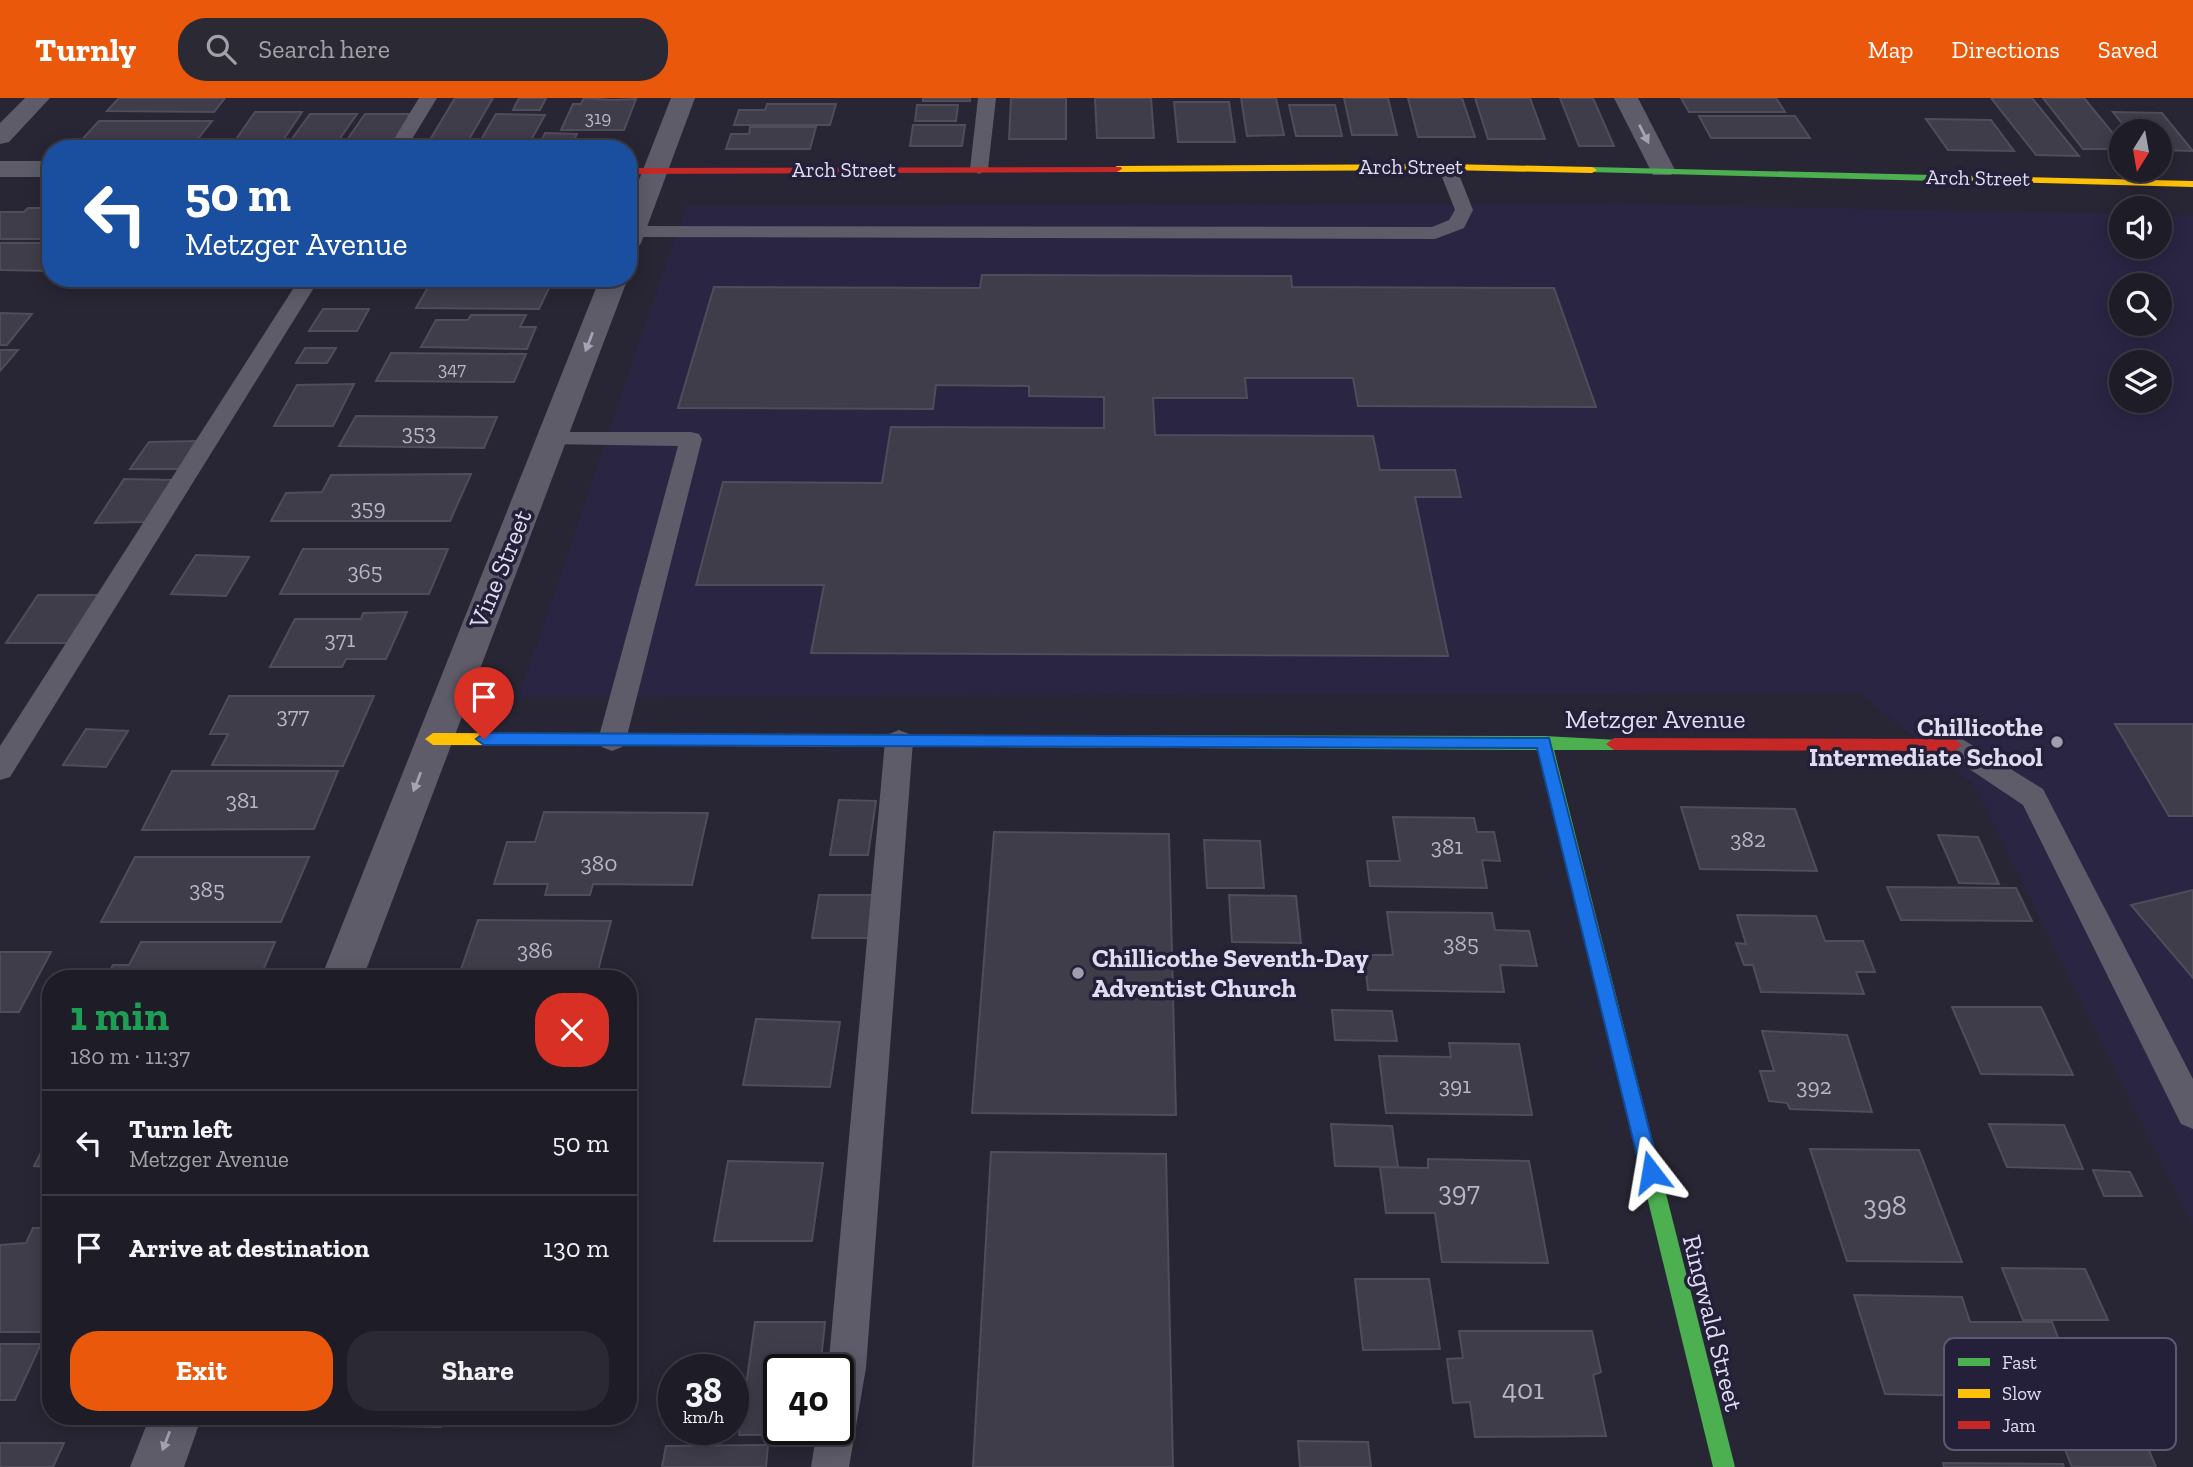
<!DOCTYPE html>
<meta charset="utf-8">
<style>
body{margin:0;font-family:"Zilla Slab",serif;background:#2b2933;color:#f1f3f6;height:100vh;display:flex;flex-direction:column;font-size:26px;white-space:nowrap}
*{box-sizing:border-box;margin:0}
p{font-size:23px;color:#a1a1a7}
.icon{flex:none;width:38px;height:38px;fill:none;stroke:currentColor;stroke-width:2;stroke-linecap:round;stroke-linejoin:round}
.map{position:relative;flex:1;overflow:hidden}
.panel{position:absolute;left:42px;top:872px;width:595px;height:455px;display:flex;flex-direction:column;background:#1e1c27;border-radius:28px;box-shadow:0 4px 18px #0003,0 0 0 2px #3c3a44}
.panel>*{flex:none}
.hud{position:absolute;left:42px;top:42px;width:595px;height:147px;border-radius:28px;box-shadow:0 4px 18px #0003,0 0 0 2px #3c3a44;background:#1a4fa0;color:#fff;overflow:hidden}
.needle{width:46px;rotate:191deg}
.fabs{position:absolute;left:2109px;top:21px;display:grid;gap:14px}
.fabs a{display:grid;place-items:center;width:63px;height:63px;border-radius:50%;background:#1e1c27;box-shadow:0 4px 18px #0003,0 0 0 2px #3c3a44;font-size:35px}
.speed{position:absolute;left:658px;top:1256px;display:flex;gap:14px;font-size:35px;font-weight:700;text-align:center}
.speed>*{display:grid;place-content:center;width:91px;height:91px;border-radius:50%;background:#1e1c27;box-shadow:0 4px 18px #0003,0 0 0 2px #3c3a44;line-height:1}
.speed small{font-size:18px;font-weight:400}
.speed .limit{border:4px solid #111;border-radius:10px;background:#fff;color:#111}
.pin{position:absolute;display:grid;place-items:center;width:60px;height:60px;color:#fff;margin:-72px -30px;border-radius:50% 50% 50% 0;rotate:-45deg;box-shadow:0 0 7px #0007}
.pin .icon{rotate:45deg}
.me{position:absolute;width:77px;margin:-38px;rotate:346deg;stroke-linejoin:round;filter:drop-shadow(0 0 5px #0008)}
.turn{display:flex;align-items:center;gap:24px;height:147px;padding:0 28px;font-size:32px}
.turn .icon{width:91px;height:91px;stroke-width:2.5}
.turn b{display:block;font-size:49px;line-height:60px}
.round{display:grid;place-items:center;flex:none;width:74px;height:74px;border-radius:28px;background:#2b2933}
.head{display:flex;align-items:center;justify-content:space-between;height:119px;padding:0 28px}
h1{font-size:42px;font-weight:700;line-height:52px;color:#1e9e55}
.cta{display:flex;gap:14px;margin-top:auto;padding:14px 28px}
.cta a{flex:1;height:80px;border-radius:28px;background:#ea580c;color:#fff;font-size:28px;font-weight:700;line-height:80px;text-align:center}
.cta a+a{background:#2b2933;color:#f1f3f6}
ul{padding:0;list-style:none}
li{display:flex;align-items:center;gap:21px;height:105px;padding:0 28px;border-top:2px solid #3c3a44}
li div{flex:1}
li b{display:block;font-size:26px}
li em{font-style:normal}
header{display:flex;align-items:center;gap:42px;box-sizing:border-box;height:98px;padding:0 35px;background:#ea580c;color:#fff}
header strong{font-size:33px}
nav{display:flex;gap:38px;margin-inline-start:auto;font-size:24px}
.search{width:490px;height:63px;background:#2b2933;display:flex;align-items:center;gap:18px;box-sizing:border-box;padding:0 24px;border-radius:28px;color:#a1a1a7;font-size:26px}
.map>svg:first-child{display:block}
.built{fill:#2a2543;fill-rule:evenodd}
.building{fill:#3f3d4a;stroke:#4f4d5a;stroke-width:2}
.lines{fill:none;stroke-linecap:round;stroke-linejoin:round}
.lane{fill:#5e5c69;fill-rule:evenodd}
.street{fill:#5e5c69;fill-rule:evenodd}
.fast{fill:#4caf50;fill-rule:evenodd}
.slow{fill:#ffc107;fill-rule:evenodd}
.jam{fill:#c62828;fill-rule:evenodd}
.oneway{fill:#a5a3b3}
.route{fill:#1a73e8;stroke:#114b97;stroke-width:2}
.poi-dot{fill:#9f9dae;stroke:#24203a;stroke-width:2.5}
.labels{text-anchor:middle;stroke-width:7;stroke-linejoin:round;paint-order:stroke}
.far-number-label{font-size:19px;fill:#b7b5c6}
.far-street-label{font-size:21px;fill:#dfddef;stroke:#24203a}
.number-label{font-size:23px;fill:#b7b5c6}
.street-label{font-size:26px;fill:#dfddef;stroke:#24203a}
.poi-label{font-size:26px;font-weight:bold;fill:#dfddef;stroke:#24203a;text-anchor:end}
.near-number-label{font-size:28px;fill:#b7b5c6}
.key{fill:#24203a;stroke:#5c5970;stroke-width:2}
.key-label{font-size:19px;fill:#dfddef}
</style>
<header>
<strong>Turnly</strong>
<div class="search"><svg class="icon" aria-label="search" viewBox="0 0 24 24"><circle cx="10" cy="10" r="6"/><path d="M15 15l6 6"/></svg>Search here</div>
<nav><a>Map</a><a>Directions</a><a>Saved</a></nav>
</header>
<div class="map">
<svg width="2193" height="1369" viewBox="0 0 2193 1369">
<rect width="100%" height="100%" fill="#282634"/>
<!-- built -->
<path class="built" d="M1624 106 2121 116V149H2160V117L2193 118V1127L1975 688 1859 595 519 599 686 108ZM2121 187H2160V226H2121ZM2121 264H2160V303H2121Z"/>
<!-- building -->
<g class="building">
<path d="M119 0H225L214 14 107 13Z"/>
<path d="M455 0H493L464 50H425Z"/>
<path d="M519 0H546L540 12H513Z"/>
<path d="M584 0 612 2 636 1 624 32H561L573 6H581Z"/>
<rect x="923" y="0" width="47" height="3"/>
<path d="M1011 0H1066V41H1009Z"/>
<path d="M1095 0H1151L1154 40H1097Z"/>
<path d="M1241 0H1276L1284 37 1247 38Z"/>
<path d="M1344 0H1388L1397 37H1352Z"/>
<path d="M1408 0H1462L1475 39H1418Z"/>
<path d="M1475 0H1530L1545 41H1488Z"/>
<path d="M1560 0H1593L1614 48H1579Z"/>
<path d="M1681 0H1776L1785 14H1689Z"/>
<path d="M1991 0H2032L2079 58 2036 57Z"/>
<path d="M2043 0H2084L2121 45V51H2083Z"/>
<path d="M1174 4H1229L1235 44H1178Z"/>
<path d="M767 6H836L830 27H734L739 12H765Z"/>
<path d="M917 7H958L956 23H915Z"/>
<path d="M1289 7H1335L1342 38H1296Z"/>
<path d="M255 14H302L280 47H232Z"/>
<path d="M2113 14 2162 15 2193 53 2160 52V33H2128Z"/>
<path d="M310 16H357L334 49H286Z"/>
<path d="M365 16H411L391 50 342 49Z"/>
<path d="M496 16 545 17 526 51 476 50Z"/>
<path d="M1699 18H1795L1810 40H1711Z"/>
<path d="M1926 21 1991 22 2014 53 1948 52Z"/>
<path d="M99 23H212L193 47H77Z"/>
<path d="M913 27H965L962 48H910Z"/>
<path d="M750 29H816L810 51H726L731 36H749Z"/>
<path d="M545 35 577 36 570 50H538Z"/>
<path d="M28 110H51V141H0V114H24Z"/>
<path d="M0 145H51V173L0 172Z"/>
<path d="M982 177 1291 178 1292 189 1554 190 1596 309 1358 308 1353 280H1245L1247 300H1153L1155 337 1373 338 1380 372H1455L1461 399H1415L1448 558 811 555 824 487H696L723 384 882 385 891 329 1104 330V299L1029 298V288L936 287 933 311 678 310 714 189 980 190Z"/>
<path d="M494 180H545L540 190H549L539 211 416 210 431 184 492 185Z"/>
<path d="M323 211H369L357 233H309Z"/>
<path d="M0 215 32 216 7 247H0Z"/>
<path d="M471 217H526L520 229H536L527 251 421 249 436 222H468Z"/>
<path d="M305 250H336L327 265H296Z"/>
<path d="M0 252H18L0 273Z"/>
<path d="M391 255 526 256 514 284 376 283Z"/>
<path d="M354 286 333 328H274L297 287Z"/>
<path d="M356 318 497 319 484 350 339 348Z"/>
<path d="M196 343 179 371H130L149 344Z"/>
<path d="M471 376 450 423H271L286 395 322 394 331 377Z"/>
<path d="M124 381 172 382 145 424 95 425Z"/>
<path d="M303 451H448L429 496H280Z"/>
<path d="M196 457 249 459 226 498 171 496Z"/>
<path d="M38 497H102L72 545H6Z"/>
<path d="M407 514 386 561H346L342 569H270L295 521H361L363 515Z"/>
<path d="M229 598H374L343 668 212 667 228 636H210Z"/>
<path d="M2115 626H2193V718H2169Z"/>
<path d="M86 631 128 633 106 669 63 667Z"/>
<path d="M172 673H338L314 731 142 732Z"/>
<path d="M839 702 876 703 868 757H830Z"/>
<path d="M1681 709 1795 711 1817 773 1700 771Z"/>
<path d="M544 714 708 715 692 787 593 786 590 797H545L548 786H494L507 744H535Z"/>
<path d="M1393 719 1474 720 1477 734H1494L1500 763 1482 762 1487 790 1370 788 1367 763H1400Z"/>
<path d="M994 734 1169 736 1176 1017 972 1015Z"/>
<path d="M1938 737 1978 739 1999 786 1959 785Z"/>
<path d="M1204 742 1260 743 1264 790H1207Z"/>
<path d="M135 759H309L281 824H101Z"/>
<path d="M1887 789 2016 790 2032 823 1901 822Z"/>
<path d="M2193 792V880L2131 807Z"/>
<path d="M819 797H875L869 840H812Z"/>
<path d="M1229 797 1296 798 1301 845 1232 844Z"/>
<path d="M1387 814 1492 815 1495 832 1529 833 1537 868 1500 867 1504 894 1368 892 1364 857H1393Z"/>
<path d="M1737 817 1816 818 1825 843H1863L1875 874H1856L1864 896 1761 894 1753 867H1744L1736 845 1746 846Z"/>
<path d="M478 822 611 823 596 880H458Z"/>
<path d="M141 844H275L260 880H106L113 867H129Z"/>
<path d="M0 854H51L19 914H0Z"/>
<path d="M1952 909H2041L2073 977 1981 976Z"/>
<path d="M1332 912 1392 913 1397 943 1335 942Z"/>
<path d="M756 921 840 924 830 989 743 987Z"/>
<path d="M1762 933 1847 937 1872 1014 1790 1011 1787 1005 1769 1003 1760 973H1774Z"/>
<path d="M1449 945 1519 946 1532 1017 1386 1015 1379 958 1451 959Z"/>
<path d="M1331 1026 1392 1028 1398 1069 1335 1068Z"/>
<path d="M1989 1026 2064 1027 2083 1071 2007 1069Z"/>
<path d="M51 1035V1069L34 1068Z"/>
<path d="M1810 1051 1919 1052 1962 1164 1847 1163Z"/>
<path d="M991 1054 1166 1056 1173 1369H973Z"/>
<path d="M1428 1061 1529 1063 1548 1165 1442 1164 1435 1115H1386L1380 1069 1428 1070Z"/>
<path d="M728 1063 823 1065 812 1143H714Z"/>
<path d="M2093 1072 2130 1074 2142 1098H2104Z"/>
<path d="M33 1130H51V1234H0V1147L26 1145Z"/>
<path d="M2002 1170 2085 1171 2108 1222H2023Z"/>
<path d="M1355 1181H1429L1440 1251 1363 1252Z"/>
<path d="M1854 1197 1962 1199 1970 1224H2052L2082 1300 1885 1296Z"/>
<path d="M755 1224H825L820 1272H779V1332H813V1336L739 1337Z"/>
<path d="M1459 1233H1592L1601 1274 1593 1277 1606 1338 1475 1339 1470 1304 1453 1305 1447 1261 1463 1260Z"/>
<path d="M0 1246H41L15 1302H0Z"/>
<path d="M394 1318H445L441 1329 391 1328Z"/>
<path d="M2053 1321H2136L2156 1369H2072Z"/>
<path d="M1298 1343 1368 1344 1371 1369H1300Z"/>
<path d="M0 1345H64L53 1369H0Z"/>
<path d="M768 1347 766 1369H662L666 1348Z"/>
<path d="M1943 1365 2063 1366 2064 1369H1944Z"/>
</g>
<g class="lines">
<!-- lane -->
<g class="lane">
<path d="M419 0H437L406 51H388Z"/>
<path d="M978 0H996L988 71 979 76 970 71Z"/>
<path d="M1447 64 1456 69 1473 112 1464 130 1435 141 628 139V129L633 128 1432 129 1449 122 1455 112 1438 69Z"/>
<path d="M300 180H320L10 679 0 682V648Z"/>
<path d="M551 334H691L699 336 702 341 626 642 622 649 612 653 602 649 598 642 678 348 543 346 540 341 543 336Z"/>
<path d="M899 632 909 636 913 643 866 1270 849 1369H811L817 1332H838V1272H828L885 643 889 636Z"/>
<path d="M1954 636 2043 691 2193 981V1031L2181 1026 2023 707 1944 654 1940 647 1944 640Z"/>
</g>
<!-- street -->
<g class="street">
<path d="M25 0H50L9 44 0 46V25Z"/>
<path d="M671 0H695L641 145 637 151 628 153V110Z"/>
<path d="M1614 0H1638L1675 72 1671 77H1653Z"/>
<rect x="0" y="63" width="51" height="16"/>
<path d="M600 180H628L363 880H321Z"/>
<path d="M150 1318H202L184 1369H130Z"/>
</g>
<!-- fast -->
<g class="fast">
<path d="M1592 69 1976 78 1981 81 1976 84 1588 74 1587 72Z"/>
<path d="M991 637 1544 638 1619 642 1622 646 1619 650 1614 652H1554L1735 1369H1713L1538 652 991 649 983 643Z"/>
</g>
<!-- slow -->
<g class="slow">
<path d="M1447 66 1592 69 1597 72 1592 75 1447 72 1117 74 1112 71 1117 68Z"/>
<path d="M1976 78 2193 83V89L1972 83 1971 81Z"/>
<path d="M433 635 991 637 999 643 991 649 433 647 425 641Z"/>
</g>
<!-- jam -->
<g class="jam">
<path d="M1121 69 1122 71 1117 74 628 76V70Z"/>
<path d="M1614 640 1954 641 1962 647 1954 653 1614 652 1606 646Z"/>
</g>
</g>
<!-- one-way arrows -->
<defs><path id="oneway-solid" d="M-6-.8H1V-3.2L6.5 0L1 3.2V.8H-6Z" transform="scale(1.75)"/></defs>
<g class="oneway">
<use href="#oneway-solid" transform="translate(1644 36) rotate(63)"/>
<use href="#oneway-solid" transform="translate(589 244) rotate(111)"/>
<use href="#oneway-solid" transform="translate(417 684) rotate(111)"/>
<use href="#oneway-solid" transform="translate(166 1343) rotate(111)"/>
</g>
<!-- route -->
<path class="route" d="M484 635 1549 640 1660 1074 1657 1080 1651 1083 1644 1080 1641 1074 1537 650 484 647 476 641Z"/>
<!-- markers -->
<g class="poi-dot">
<circle cx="2057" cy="644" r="7"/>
<circle cx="1078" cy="875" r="7"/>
</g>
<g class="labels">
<!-- far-number labels -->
<g class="far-number-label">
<text x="598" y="26">319</text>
<text x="452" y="277">347</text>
</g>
<!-- far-street labels -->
<g class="far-street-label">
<text x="1411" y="76">Arch Street</text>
<text x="844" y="79">Arch Street</text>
<text transform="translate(1978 80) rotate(1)" y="7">Arch Street</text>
</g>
<!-- number labels -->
<g class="number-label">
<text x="419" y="342">353</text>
<text x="368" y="417">359</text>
<text x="365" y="481">365</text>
<text x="340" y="549">371</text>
<text x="293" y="625">377</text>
<text x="242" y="710">381</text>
<text x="1748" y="749">382</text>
<text x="1447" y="756">381</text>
<text x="599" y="773">380</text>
<text x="207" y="799">385</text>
<text x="1461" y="853">385</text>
<text x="535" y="860">386</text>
<text x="1455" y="995">391</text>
<text x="1814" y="996">392</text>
</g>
<!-- street labels -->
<g class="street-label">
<text transform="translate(500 471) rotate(-68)" y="9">Vine Street</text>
<text x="1655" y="630">Metzger Avenue</text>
<text transform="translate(1713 1225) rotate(76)" y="9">Ringwald Street</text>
</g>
<!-- poi labels -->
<g class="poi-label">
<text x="2043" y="638">Chillicothe<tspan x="2043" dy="30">Intermediate School</tspan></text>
<text x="1092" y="869" text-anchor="start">Chillicothe Seventh-Day<tspan x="1092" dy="30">Adventist Church</tspan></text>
</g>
<!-- near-number labels -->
<g class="near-number-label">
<text x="1459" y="1103">397</text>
<text x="1885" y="1117">398</text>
<text x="1523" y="1301">401</text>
</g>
</g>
<!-- legend -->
<rect x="1944" y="1240" width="232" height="112" rx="10" class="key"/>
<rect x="1958" y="1260" width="32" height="8" fill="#4caf50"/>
<rect x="1958" y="1291" width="32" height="9" fill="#ffc107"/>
<rect x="1958" y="1323" width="32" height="8" fill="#c62828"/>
<g class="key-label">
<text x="2002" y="1271">Fast</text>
<text x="2002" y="1302">Slow</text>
<text x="2002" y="1334">Jam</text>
</g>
</svg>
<div class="fabs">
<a><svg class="needle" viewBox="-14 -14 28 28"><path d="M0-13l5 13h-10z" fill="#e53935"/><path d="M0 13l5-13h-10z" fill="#a1a1a7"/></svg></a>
<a><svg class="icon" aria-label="sound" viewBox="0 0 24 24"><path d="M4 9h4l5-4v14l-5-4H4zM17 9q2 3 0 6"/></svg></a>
<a><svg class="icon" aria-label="search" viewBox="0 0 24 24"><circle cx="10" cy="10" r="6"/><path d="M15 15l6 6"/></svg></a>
<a><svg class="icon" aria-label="layers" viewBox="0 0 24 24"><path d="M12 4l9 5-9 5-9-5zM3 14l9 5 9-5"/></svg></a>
</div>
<div class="speed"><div>38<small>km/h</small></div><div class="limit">40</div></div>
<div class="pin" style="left:484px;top:641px;background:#d93025"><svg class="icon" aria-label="arrive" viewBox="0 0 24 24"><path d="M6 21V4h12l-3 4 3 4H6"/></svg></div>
<svg class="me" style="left:1651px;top:1074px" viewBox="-20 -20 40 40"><path d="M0-17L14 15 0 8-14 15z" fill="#1a73e8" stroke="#fff" stroke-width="4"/></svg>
<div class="hud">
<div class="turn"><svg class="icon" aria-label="left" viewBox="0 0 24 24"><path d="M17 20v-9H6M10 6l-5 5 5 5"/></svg><div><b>50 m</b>Metzger Avenue</div></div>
</div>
<section class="panel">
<div class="head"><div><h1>1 min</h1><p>180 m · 11:37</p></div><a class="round" style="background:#d93025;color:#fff"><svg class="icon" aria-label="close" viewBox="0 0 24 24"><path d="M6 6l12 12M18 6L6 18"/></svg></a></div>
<ul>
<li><svg class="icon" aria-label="left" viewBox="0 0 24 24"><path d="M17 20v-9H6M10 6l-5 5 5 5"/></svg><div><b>Turn left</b><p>Metzger Avenue</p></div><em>50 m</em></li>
<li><svg class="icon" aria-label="arrive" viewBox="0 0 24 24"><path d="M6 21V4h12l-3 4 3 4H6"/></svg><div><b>Arrive at destination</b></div><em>130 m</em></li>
</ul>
<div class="cta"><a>Exit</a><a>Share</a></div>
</section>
</div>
